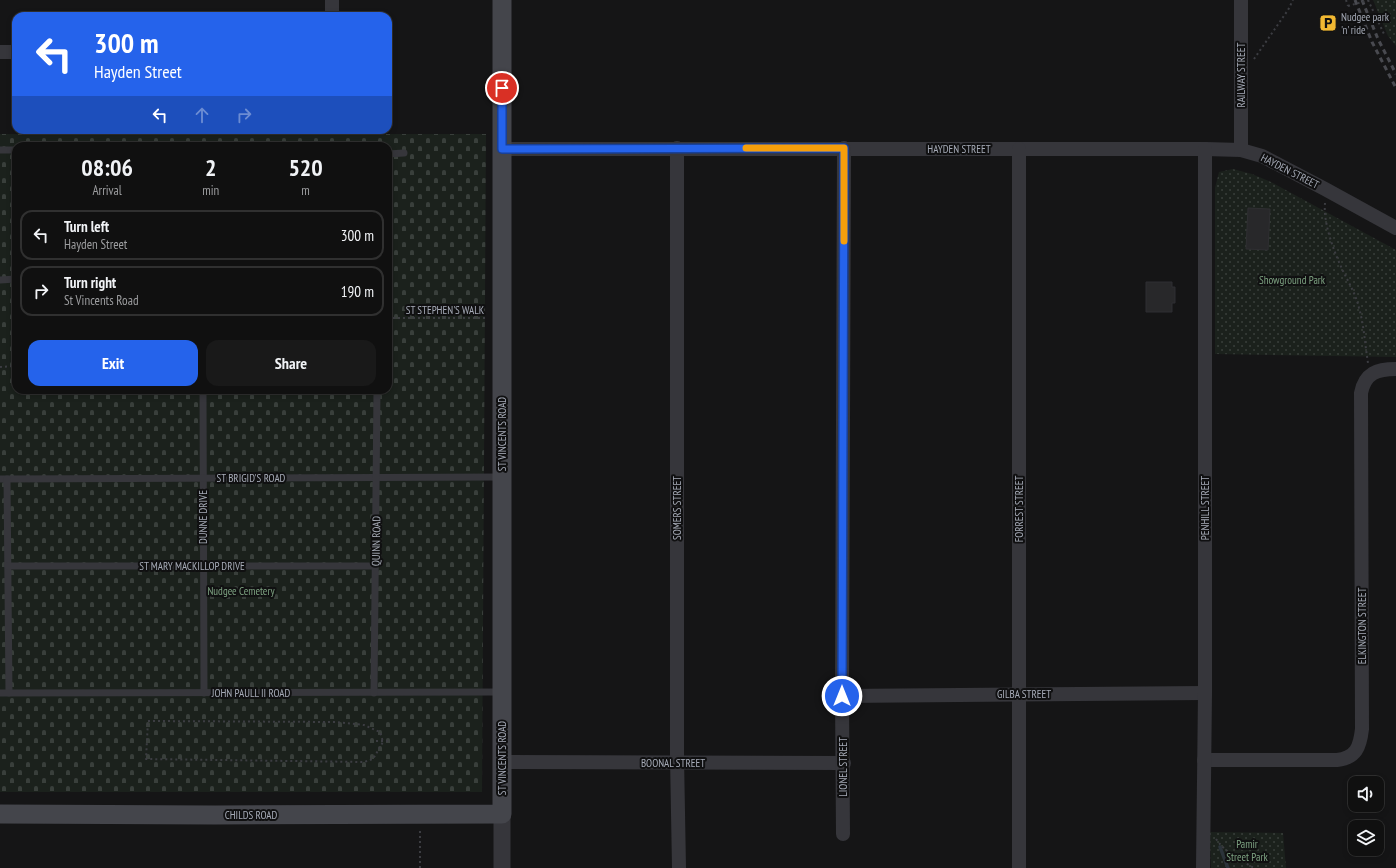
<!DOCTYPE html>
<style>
body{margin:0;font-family:"PT Sans Narrow",sans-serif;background:#191919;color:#f1f3f6;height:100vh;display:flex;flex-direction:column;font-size:15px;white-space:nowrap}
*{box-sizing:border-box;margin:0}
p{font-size:13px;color:#9c9d9f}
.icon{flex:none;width:22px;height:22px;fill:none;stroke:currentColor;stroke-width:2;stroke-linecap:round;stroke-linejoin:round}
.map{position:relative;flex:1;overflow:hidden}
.drawer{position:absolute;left:12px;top:142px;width:380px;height:252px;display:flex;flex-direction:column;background:#101010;border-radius:12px;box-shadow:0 2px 6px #0003,0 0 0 1px #303030}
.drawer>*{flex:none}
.top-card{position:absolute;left:12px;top:12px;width:380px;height:122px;border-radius:12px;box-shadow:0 2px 6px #0003,0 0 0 1px #303030;background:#2563eb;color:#fff;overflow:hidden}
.buttons{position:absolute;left:1348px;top:776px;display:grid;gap:8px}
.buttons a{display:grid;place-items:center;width:36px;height:36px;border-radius:8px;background:#101010;box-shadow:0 2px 6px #0003,0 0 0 1px #303030;font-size:20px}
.pin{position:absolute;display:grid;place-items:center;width:34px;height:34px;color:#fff;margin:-17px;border:2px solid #fff;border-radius:50%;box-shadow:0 1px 4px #0007}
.me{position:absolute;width:44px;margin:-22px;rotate:0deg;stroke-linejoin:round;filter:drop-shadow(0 0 3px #0008)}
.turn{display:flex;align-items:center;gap:14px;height:84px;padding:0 16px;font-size:18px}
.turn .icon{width:52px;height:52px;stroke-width:2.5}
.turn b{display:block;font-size:28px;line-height:34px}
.lanes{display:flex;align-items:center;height:38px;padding:0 16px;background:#0003;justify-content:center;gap:20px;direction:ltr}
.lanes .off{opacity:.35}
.eta{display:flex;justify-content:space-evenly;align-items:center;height:68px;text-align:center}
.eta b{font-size:24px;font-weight:800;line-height:28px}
.cta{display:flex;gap:8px;margin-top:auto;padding:8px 16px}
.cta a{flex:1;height:46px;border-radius:12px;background:#2563eb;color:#fff;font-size:16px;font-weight:800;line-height:46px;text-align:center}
.cta a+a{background:#191919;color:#f1f3f6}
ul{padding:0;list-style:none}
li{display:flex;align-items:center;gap:12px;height:50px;margin:0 8px 6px;padding:0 8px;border:2px solid #303030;border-radius:12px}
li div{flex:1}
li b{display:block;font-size:15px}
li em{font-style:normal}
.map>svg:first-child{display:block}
.cemetery{fill:url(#cemetery-stones);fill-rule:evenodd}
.park{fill:url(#park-dots)}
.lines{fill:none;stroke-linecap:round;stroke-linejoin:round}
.stream{stroke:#2b333a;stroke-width:3.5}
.building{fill:#28282a;stroke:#2f2f32}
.path{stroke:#3c3d42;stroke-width:2;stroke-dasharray:2 3;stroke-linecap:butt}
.service{stroke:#36363b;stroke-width:7}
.minor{stroke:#36363b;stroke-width:14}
.tertiary{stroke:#36363b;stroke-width:17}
.secondary{stroke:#44454b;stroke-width:19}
.rail{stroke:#494a50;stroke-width:3;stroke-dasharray:5 4;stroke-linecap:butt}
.path-bridge{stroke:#3c3d42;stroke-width:2;stroke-dasharray:2 3;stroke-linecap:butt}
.route-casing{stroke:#184099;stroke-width:10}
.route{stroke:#2563eb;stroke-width:7}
.slow{stroke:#f59e0b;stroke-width:7}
.labels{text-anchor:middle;stroke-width:4;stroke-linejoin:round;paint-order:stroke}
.poi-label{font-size:11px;fill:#a6abb7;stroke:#101011;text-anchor:start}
.street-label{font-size:11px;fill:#a6abb7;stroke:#101011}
.park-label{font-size:11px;fill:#7da281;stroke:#101011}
</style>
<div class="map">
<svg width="1396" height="868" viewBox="0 0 1396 868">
<defs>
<pattern id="cemetery-stones" width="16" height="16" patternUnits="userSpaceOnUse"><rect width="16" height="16" fill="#1b211c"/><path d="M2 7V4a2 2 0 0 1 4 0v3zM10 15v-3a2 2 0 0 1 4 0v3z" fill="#393f3b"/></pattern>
<pattern id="park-dots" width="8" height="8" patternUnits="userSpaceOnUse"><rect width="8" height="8" fill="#1b211c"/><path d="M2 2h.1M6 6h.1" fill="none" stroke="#393f3b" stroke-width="1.8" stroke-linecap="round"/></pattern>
</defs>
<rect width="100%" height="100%" fill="#151516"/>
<!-- cemetery -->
<path class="cemetery" d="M0 134H486L482 792H0ZM16 146H388V390H16Z"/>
<!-- park -->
<g class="park">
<path d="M1373 0H1396V46L1388 36Z"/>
<path d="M1233 169 1252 174 1271 182 1396 250V357L1215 354V188L1219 172Z"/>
<path d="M1210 832 1283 833 1286 868H1211Z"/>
</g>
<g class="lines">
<!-- stream -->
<path class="stream" d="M1220 847 1228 868"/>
</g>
<!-- building -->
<g class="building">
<path d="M1248 208 1270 209 1268 250 1246 249Z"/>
<path d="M1146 282H1172V287H1175V303H1172V312H1146Z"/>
</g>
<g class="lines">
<!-- path -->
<g class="path">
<path d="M1346 0 1348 6"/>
<path d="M1368 0 1384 34"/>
<path d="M1254 59 1288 10 1293 0"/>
<path d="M1325 203C1323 223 1334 252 1343 271 1349 283 1356 295 1359 308 1364 325 1365 345 1368 363"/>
<path d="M388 318H487"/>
<path d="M0 367 16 366"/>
<path d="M148 721 335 722 364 725 380 732 383 742 373 759 364 762 146 759Z"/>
<path d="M376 741H389"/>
<path d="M1216 839C1226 853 1240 860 1254 868"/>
<path d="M420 868V829"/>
</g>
<!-- service -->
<g class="service">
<path d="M0 150H16"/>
<path d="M388 154 404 153"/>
<path d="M0 280 16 279"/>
<path d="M203 390 204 693"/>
<path d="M0 479 502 477"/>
<path d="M7 479 9 693"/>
<path d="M8 566H375"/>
<path d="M0 693 502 692"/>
<path d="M374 693 377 390"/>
</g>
<!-- minor -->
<g class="minor">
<path d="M332 16V0"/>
<path d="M0 52H16"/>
<path d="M677 148V757L679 868"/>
<path d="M502 149H1205L1241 150 1262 156 1325 189 1396 228"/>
<path d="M1241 150V0"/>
<path d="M842 696 1205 693"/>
<path d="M1204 760H1337C1356 758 1360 747 1362 729L1361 393C1365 373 1377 369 1396 369"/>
<path d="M502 762 844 763"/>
<path d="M843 834 842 696 844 148"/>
<path d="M1019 868V149"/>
<path d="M1203 868 1205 693V149"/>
</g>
<!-- tertiary -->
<path class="tertiary" d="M502 814V868"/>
<!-- secondary -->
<path class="secondary" d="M0 814 215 815 502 814V0"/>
<!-- rail -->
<g class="rail">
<path d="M1355 0 1372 42 1396 88"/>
<path d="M1362 0 1378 39 1396 74"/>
</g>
<!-- path-bridge -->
<path class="path-bridge" d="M1348 6 1369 0"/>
</g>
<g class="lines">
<!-- route casing -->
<g class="route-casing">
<path id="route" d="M502 88V149L844 148 842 696"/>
</g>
<!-- route -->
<use href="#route" class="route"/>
<!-- slow -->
<path class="slow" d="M746 148H844V241"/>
</g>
<!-- icons -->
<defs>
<g id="parking-square" transform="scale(0.9)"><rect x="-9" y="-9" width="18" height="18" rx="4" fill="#f1b832" stroke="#101011"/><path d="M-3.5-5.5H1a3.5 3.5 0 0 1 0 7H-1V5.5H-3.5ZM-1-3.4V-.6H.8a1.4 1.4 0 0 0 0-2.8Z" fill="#111"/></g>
</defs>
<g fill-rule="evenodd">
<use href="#parking-square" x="1328" y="23"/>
</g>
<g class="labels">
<!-- poi labels -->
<g class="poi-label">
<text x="1341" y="21">Nudgee park<tspan x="1341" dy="13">'n' ride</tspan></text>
</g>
<!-- street labels -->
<g class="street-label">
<text transform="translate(1241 75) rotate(-90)" y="4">RAILWAY STREET</text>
<text x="959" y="153">HAYDEN STREET</text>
<text transform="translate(1290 171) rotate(27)" y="4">HAYDEN STREET</text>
<text x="445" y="314">ST STEPHEN'S WALK</text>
<text transform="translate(502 434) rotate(-90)" y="4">ST VINCENTS ROAD</text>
<text x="251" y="482">ST BRIGID'S ROAD</text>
<text transform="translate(677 508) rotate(-90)" y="4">SOMERS STREET</text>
<text transform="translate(1205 508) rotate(-90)" y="4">PENHILL STREET</text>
<text transform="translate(1019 509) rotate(-90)" y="4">FORREST STREET</text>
<text transform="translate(203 517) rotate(-90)" y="4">DUNNE DRIVE</text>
<text transform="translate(376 541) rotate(-89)" y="4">QUINN ROAD</text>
<text x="192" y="570">ST MARY MACKILLOP DRIVE</text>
<text transform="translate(1362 626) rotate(-90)" y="4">ELKINGTON STREET</text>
<text x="251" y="697">JOHN PAULL II ROAD</text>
<text x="1024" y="698">GILBA STREET</text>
<text transform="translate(502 758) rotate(-90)" y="4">ST VINCENTS ROAD</text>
<text x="673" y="767">BOONAL STREET</text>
<text transform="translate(843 767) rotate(-90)" y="4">LIONEL STREET</text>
<text x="251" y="819">CHILDS ROAD</text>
</g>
<!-- park labels -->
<g class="park-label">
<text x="1292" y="284">Showground Park</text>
<text x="241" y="595">Nudgee Cemetery</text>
<text x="1247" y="848">Pamir<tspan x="1247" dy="13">Street Park</tspan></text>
</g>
</g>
</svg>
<div class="buttons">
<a><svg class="icon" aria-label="sound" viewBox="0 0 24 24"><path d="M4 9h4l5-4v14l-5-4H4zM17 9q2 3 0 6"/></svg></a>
<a><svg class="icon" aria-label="layers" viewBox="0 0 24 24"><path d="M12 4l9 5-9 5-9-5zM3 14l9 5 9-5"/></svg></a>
</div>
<div class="pin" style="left:502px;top:88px;background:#d93025"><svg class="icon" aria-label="arrive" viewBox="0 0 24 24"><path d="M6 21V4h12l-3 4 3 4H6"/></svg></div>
<svg class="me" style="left:842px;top:696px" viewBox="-20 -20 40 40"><circle r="17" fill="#2563eb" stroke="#fff" stroke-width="3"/><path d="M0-11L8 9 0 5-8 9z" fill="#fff"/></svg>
<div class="top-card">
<div class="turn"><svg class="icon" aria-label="left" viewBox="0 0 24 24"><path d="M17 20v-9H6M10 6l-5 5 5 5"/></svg><div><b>300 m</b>Hayden Street</div></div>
<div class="lanes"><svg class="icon" aria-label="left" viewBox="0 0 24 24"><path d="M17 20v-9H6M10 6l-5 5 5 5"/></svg><svg class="icon off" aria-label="ahead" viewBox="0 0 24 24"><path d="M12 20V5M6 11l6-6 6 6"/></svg><svg class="icon off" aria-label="right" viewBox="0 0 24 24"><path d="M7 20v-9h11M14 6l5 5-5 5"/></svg></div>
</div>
<section class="drawer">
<div class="eta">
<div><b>08:06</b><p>Arrival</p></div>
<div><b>2</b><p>min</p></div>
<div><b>520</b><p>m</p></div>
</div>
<ul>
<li><svg class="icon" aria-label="left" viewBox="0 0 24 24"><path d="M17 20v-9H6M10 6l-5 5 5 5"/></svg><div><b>Turn left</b><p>Hayden Street</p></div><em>300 m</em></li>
<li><svg class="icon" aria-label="right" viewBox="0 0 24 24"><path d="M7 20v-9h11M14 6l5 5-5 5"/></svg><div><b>Turn right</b><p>St Vincents Road</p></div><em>190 m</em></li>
</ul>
<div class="cta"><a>Exit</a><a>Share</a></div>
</section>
</div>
